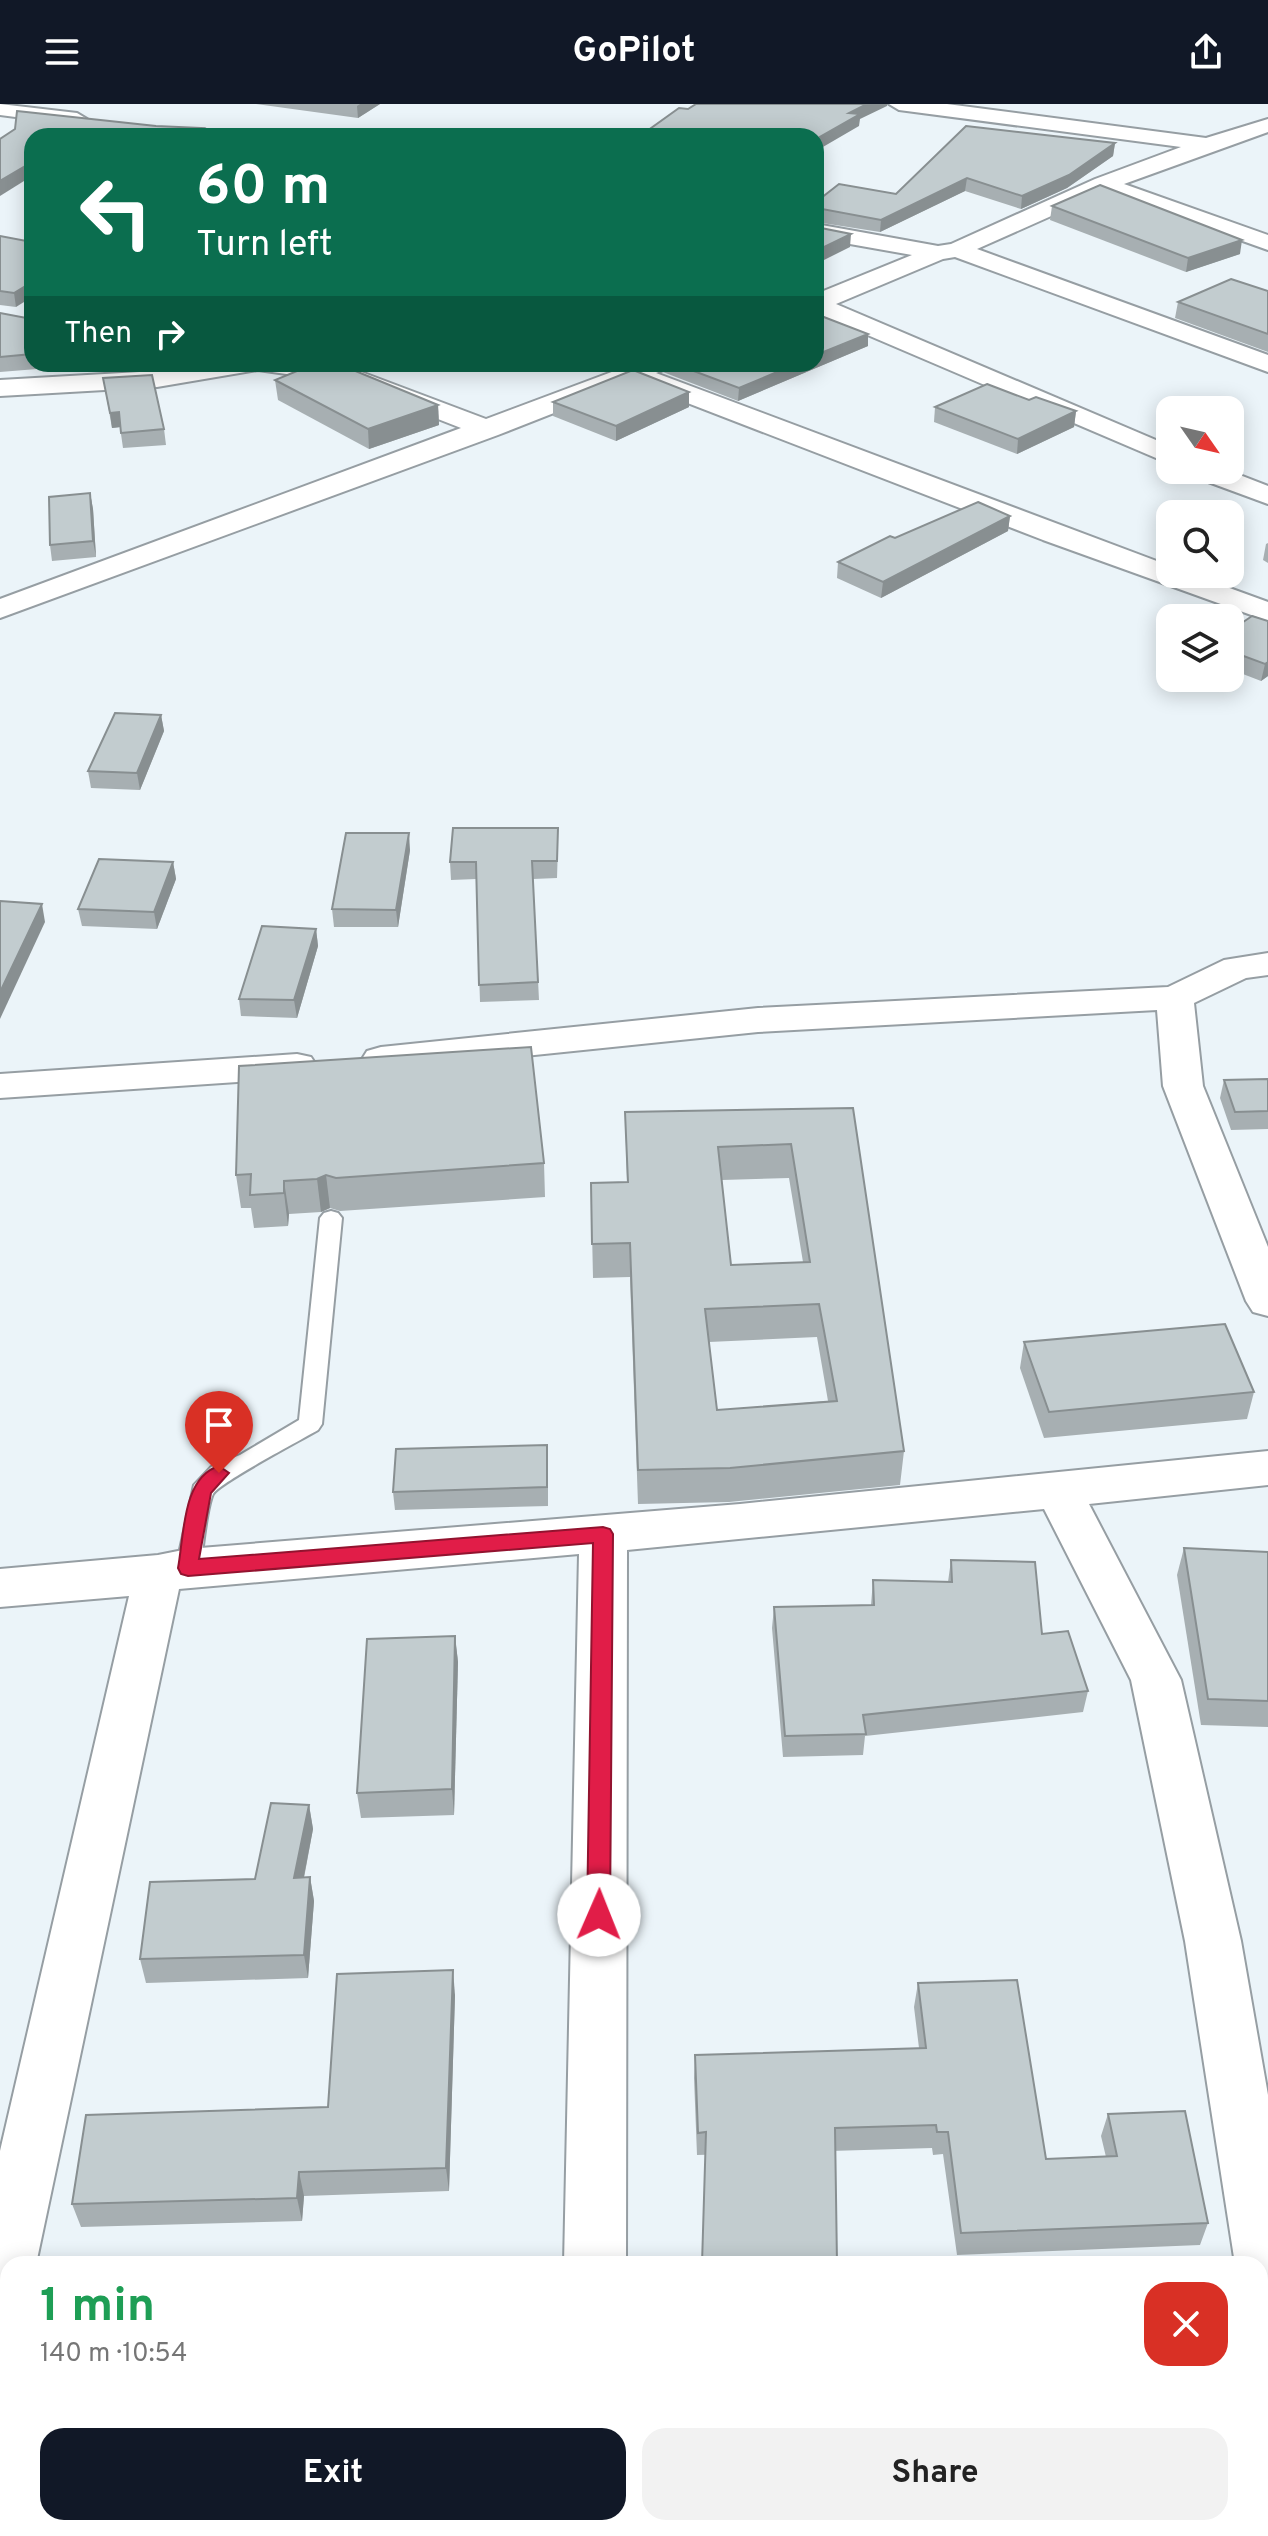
<!DOCTYPE html>
<meta charset="utf-8">
<style>
body{margin:0;font-family:Overpass,sans-serif;background:#f2f2f2;color:#222;height:100vh;display:flex;flex-direction:column;font-size:30px;white-space:nowrap}
*{box-sizing:border-box;margin:0}
p{font-size:26px;color:#767676}
.icon{flex:none;width:44px;height:44px;fill:none;stroke:currentColor;stroke-width:2;stroke-linecap:round;stroke-linejoin:round}
.map{position:relative;flex:1;overflow:hidden}
.sheet{position:absolute;left:0px;top:2152px;width:1268px;height:280px;display:flex;flex-direction:column;background:#fff;border-radius:24px 24px 0 0;box-shadow:0 4px 20px #0003}
.sheet>*{flex:none}
.guide{position:absolute;left:24px;top:24px;width:800px;height:244px;border-radius:24px;box-shadow:0 4px 20px #0003;background:#0b6e4f;color:#fff;overflow:hidden}
.needle{width:52px;rotate:124deg}
.buttons{position:absolute;left:1156px;top:292px;display:grid;gap:16px}
.buttons a{display:grid;place-items:center;width:88px;height:88px;border-radius:16px;background:#fff;box-shadow:0 4px 20px #0003;font-size:40px}
.pin{position:absolute;display:grid;place-items:center;width:68px;height:68px;color:#fff;margin:-82px -34px;border-radius:50% 50% 50% 0;rotate:-45deg;box-shadow:0 0 8px #0007}
.pin .icon{rotate:45deg}
.me{position:absolute;width:88px;margin:-44px;rotate:1deg;stroke-linejoin:round;filter:drop-shadow(0 0 6px #0008)}
.turn{display:flex;align-items:center;gap:28px;height:168px;padding:0 40px;font-size:36px}
.turn .icon{width:104px;height:104px;stroke-width:2.5}
.turn b{display:block;font-size:56px;line-height:68px}
.then{display:flex;align-items:center;height:76px;padding:0 40px;background:#0003;gap:16px;font-size:30px}
.round{display:grid;place-items:center;flex:none;width:84px;height:84px;border-radius:24px;background:#f2f2f2}
.summary{display:flex;align-items:center;justify-content:space-between;height:136px;padding:0 40px}
h1{font-size:48px;font-weight:700;line-height:60px;color:#1e9e55}
.button{display:flex;gap:16px;margin-top:auto;padding:16px 40px}
.button a{flex:1;height:92px;border-radius:24px;background:#111827;color:#fff;font-size:32px;font-weight:700;line-height:92px;text-align:center}
.button a+a{background:#f2f2f2;color:#222}
header{display:flex;justify-content:space-between;align-items:center;height:104px;padding:0 40px;background:#111827;color:#fff;font-size:36px;font-weight:700}
.map>svg:first-child{display:block}
.lines{fill:none;stroke-linecap:round;stroke-linejoin:round}
.service-casing{stroke:#969ea3;stroke-width:4}
.minor-casing{stroke:#969ea3;stroke-width:4}
.service{fill:#fff;fill-rule:evenodd}
.minor{fill:#fff;fill-rule:evenodd}
.wall{fill:#a7afb2;fill-rule:evenodd}
.shaded-wall{fill:#888f91}
.building{fill:#c2cccf;stroke:#888f91;stroke-width:2;fill-rule:evenodd}
.route{fill:#e11d48;stroke:#92132f;stroke-width:2}
</style>
<header><svg class="icon" aria-label="menu" viewBox="0 0 24 24"><path d="M4 6h16M4 12h16M4 18h16"/></svg>GoPilot<svg class="icon" aria-label="share" viewBox="0 0 24 24"><path d="M12 15V3M7 8l5-5 5 5M5 13v7h14v-7"/></svg></header>
<div class="map">
<svg width="1268" height="2432" viewBox="0 0 1268 2432">
<rect width="100%" height="100%" fill="#ebf4f9"/>
<g class="lines">
<!-- service casing -->
<g class="service-casing">
<path id="service" d="M331 1107 338 1109 342 1114 322 1320 318 1326C301 1336 219 1379 213 1390 206 1405 203 1446 200 1464L197 1471 188 1473 179 1471 176 1464 194 1381 211 1363 240 1351 299 1316 320 1114 324 1109Z"/>
</g>
<!-- minor casing -->
<g class="minor-casing">
<g id="minor">
<path d="M0 0 77 9 87 15 77 21 0 11Z"/>
<path d="M889 0H947L1206 34 1268 15V28L1124 80 1268 131V146L1105 88 977 145 1268 251V268L955 153 943 155 836 200 1170 342V360L816 209V190L912 151 816 134V120L938 142 951 140 1095 75 1181 43 899 6Z"/>
<path d="M203 260H322L348 263 486 315 633 260H670L666 265 656 269 1170 462V470H1191L1268 498V517L1043 436 633 278 498 331 0 514V495L461 324 343 278 258 266 157 283 0 292V276L157 267Z"/>
<path d="M1188 366H1227L1268 382V400L1192 372Z"/>
<path d="M1268 849V871L1246 874 1194 899 1203 982 1268 1143V1212L1253 1208 1246 1197 1163 982 1157 906 758 928 381 967 367 963 362 955 367 947 381 943 758 904 1168 883 1224 856Z"/>
<path d="M297 950 311 953 317 962 311 971 297 974 0 994V970Z"/>
<path d="M1268 1347V1381L1089 1400 1181 1576 1241 1837 1268 1991V2200L1260 2197V2160H1235L1185 1837 1131 1576 1044 1405 627 1446 626 2160H564L579 1450 179 1485 36 2160H8V2210L0 2213V2047L129 1492 0 1503V1465L158 1451 188 1445 740 1400Z"/>
<path d="M546 2424H614L613 2432H545Z"/>
</g>
</g>
<!-- service -->
<use href="#service" class="service"/>
<!-- minor -->
<use href="#minor" class="minor"/>
</g>
<!-- wall -->
<g class="wall">
<path d="M256 0H380L358 14Z"/>
<path d="M1115 39 1113 52 1067 84 1021 105 965 87 880 128 816 118V98L896 90Z"/>
<path d="M1052 102 1240 150 1186 168 1050 116Z"/>
<path d="M0 132 32 138 16 203 0 201Z"/>
<path d="M1268 187V248L1175 214 1178 198Z"/>
<path d="M0 209 32 215V260H37V265L0 268Z"/>
<path d="M868 230V242L738 297 663 268V260H816Z"/>
<path d="M103 274 164 325 166 341 123 344 120 323 112 324Z"/>
<path d="M275 276 438 301 439 321 369 345 278 296Z"/>
<path d="M689 288V303L616 337 553 312V298Z"/>
<path d="M1029 296 1076 307 1074 323 1017 350 934 318 935 303Z"/>
<path d="M90 389 93 405 96 453 52 457 50 441Z"/>
<path d="M1010 412 1008 427 881 494 837 474 838 458 895 434Z"/>
<path d="M1268 439V459L1263 456 1266 440Z"/>
<path d="M1268 517V572L1261 577 1230 565V527Z"/>
<path d="M161 611 164 627 140 686 91 684 88 667Z"/>
<path d="M558 741 557 774 533 775 539 896 480 898 476 775 451 776 450 758Z"/>
<path d="M410 746 398 823H334L332 805Z"/>
<path d="M173 758 176 775 157 825 82 822 78 805Z"/>
<path d="M316 825 318 842 297 914 241 912 239 895Z"/>
<path d="M1268 975V1025L1231 1026 1220 994 1224 976Z"/>
<path d="M853 1004 904 1347 900 1381 729 1398 638 1400 630 1173 593 1174 591 1079 627 1078 625 1008ZM789 1074 803 1158 731 1161 722 1076ZM817 1233 828 1297 717 1306 709 1238Z"/>
<path d="M544 1059 545 1093 340 1107 330 1104 321 1108 289 1110 288 1122 254 1124 251 1104H241L236 1071Z"/>
<path d="M1024 1238 1254 1288 1247 1315 1044 1334 1020 1264Z"/>
<path d="M548 1359V1402L395 1406 393 1388Z"/>
<path d="M1184 1444 1268 1448V1623L1201 1621 1177 1471Z"/>
<path d="M951 1456 1042 1530 1088 1587 1083 1608 865 1632 863 1651 783 1653 772 1524 774 1503 871 1501 873 1476 948 1478Z"/>
<path d="M455 1532 458 1558 454 1711 361 1714 357 1689Z"/>
<path d="M309 1701 313 1725 304 1774 310 1773 314 1797 308 1874 146 1879 140 1855 255 1775Z"/>
<path d="M918 1879 1046 2055 1106 2053 1101 2032 1108 2010 1208 2119 1200 2141 957 2151 943 2050 933 2051 932 2044 697 2051 694 1974 695 1951 919 1944 914 1903Z"/>
<path d="M455 1891 449 2087 304 2092 302 2117 81 2123 72 2100 328 2003Z"/>
</g>
<!-- shaded-wall -->
<g class="shaded-wall">
<path d="M360 0H380L358 14 357 2Z"/>
<path d="M867 0H887V2L860 15 859 22 816 47V35L849 9Z"/>
<path d="M203 24 204 32H189Z"/>
<path d="M1115 39 1113 52 1067 84 1021 105 1022 92Z"/>
<path d="M32 58V72L0 92V77Z"/>
<path d="M967 74 965 87 880 128 881 116Z"/>
<path d="M851 130 850 143 816 160V147Z"/>
<path d="M1242 136 1240 150 1186 168 1188 154Z"/>
<path d="M32 178V193L16 203 14 189Z"/>
<path d="M868 230V242L738 297 739 284 796 260H816V251Z"/>
<path d="M689 288V303L616 337V322Z"/>
<path d="M438 301 439 321 369 345 368 325Z"/>
<path d="M1076 307 1074 323 1017 350 1018 335Z"/>
<path d="M119 308 121 323 112 324 110 309Z"/>
<path d="M90 389 93 405 96 453 93 437Z"/>
<path d="M1010 412 1008 427 881 494 883 478Z"/>
<path d="M1268 558V572L1261 577 1265 560Z"/>
<path d="M161 611 164 627 140 686 137 669Z"/>
<path d="M409 729 410 746 398 823 396 806Z"/>
<path d="M173 758 176 775 157 825 154 808Z"/>
<path d="M42 800 45 818 0 915V888Z"/>
<path d="M316 825 318 842 297 914 294 896Z"/>
<path d="M326 1071 330 1104 321 1108 317 1075Z"/>
<path d="M284 1077 289 1110 288 1122 284 1089Z"/>
<path d="M455 1532 458 1558 454 1711 452 1685Z"/>
<path d="M309 1701 313 1725 299 1798 294 1774Z"/>
<path d="M310 1773 314 1797 308 1874 304 1851Z"/>
<path d="M453 1866 455 1891 449 2087 446 2064Z"/>
<path d="M299 2068 304 2092 302 2117 297 2094Z"/>
</g>
<!-- building -->
<g class="building">
<path d="M696 0H867L849 9 860 10 816 35V32H757L736 29 733 32H640L679 4 688 5Z"/>
<path d="M17 7 156 22 203 24 189 32H32V58L0 77V35L15 25Z"/>
<path d="M966 22 1115 39 1069 71 1022 92 967 74 881 116 817 104 816 105V98L839 80 896 90Z"/>
<path d="M1100 81 1242 136 1188 154 1052 102Z"/>
<path d="M816 123 851 130 816 147Z"/>
<path d="M0 132 32 138V178L14 189 0 187Z"/>
<path d="M1231 175 1268 187V230L1178 198Z"/>
<path d="M0 209 32 215V250L0 253Z"/>
<path d="M816 210 868 230 816 251Z"/>
<path d="M314 260 341 261 438 301 368 325 275 276Z"/>
<path d="M675 260H796L739 284Z"/>
<path d="M633 266 689 288 616 322 553 298Z"/>
<path d="M152 271 164 325 121 329 119 308 110 309 103 274Z"/>
<path d="M987 280 1029 296 1036 293 1076 307 1018 335 935 303Z"/>
<path d="M90 389 93 437 50 441 49 393Z"/>
<path d="M978 398 1010 412 883 478 838 458 890 432 895 434Z"/>
<path d="M1252 512 1268 517V558L1265 560 1230 547V527Z"/>
<path d="M115 609 161 611 137 669 88 667Z"/>
<path d="M453 724H558L557 757H532L538 878 479 881 476 758H450Z"/>
<path d="M346 729H409L396 806 332 805Z"/>
<path d="M99 755 173 758 154 808 78 805Z"/>
<path d="M0 797 42 800 0 888Z"/>
<path d="M262 822 316 825 294 896 239 895Z"/>
<path d="M531 943 544 1059 336 1074 326 1071 317 1075 284 1077V1089L250 1091 251 1070 236 1071 239 962Z"/>
<path d="M1268 975V1007L1235 1008 1224 976Z"/>
<path d="M853 1004 904 1347 730 1364 638 1366 630 1139 592 1140 591 1079 628 1078 625 1008ZM791 1040 810 1158 731 1161 718 1043ZM819 1200 837 1297 717 1306 705 1205Z"/>
<path d="M1225 1220 1254 1288 1049 1308 1024 1238Z"/>
<path d="M547 1341V1383L393 1388 396 1345Z"/>
<path d="M1184 1444 1268 1448V1597L1208 1595Z"/>
<path d="M951 1456 1035 1458 1042 1530 1068 1527 1088 1587 863 1611 866 1630 785 1632 774 1503 874 1501 873 1476 952 1478Z"/>
<path d="M455 1532 452 1685 357 1689 367 1535Z"/>
<path d="M271 1699 309 1701 294 1774 310 1773 304 1851 140 1855 150 1778 255 1775Z"/>
<path d="M453 1866 446 2064 299 2068 297 2094 72 2100 86 2011 328 2003 337 1870Z"/>
<path d="M1017 1876 1046 2055 1117 2052 1108 2010 1185 2007 1208 2119 961 2129 948 2028H937L936 2021 835 2024 837 2160H702L706 2028 698 2029 695 1951 926 1944 918 1879Z"/>
<path d="M665 2424H912V2432H664Z"/>
</g>
<!-- route -->
<path class="route" d="M219 1362 229 1369 211 1389 199 1455 603 1423 610 1425 613 1430 610 1811 607 1818 599 1821 590 1818 587 1811 593 1439 188 1472 181 1470 178 1464C184 1433 182 1373 219 1362Z"/>
</svg>
<div class="buttons">
<a><svg class="needle" viewBox="-14 -14 28 28"><path d="M0-13l5 13h-10z" fill="#e53935"/><path d="M0 13l5-13h-10z" fill="#767676"/></svg></a>
<a><svg class="icon" aria-label="search" viewBox="0 0 24 24"><circle cx="10" cy="10" r="6"/><path d="M15 15l6 6"/></svg></a>
<a><svg class="icon" aria-label="layers" viewBox="0 0 24 24"><path d="M12 4l9 5-9 5-9-5zM3 14l9 5 9-5"/></svg></a>
</div>
<div class="pin" style="left:219px;top:1369px;background:#d93025"><svg class="icon" aria-label="arrive" viewBox="0 0 24 24"><path d="M6 21V4h12l-3 4 3 4H6"/></svg></div>
<svg class="me" style="left:599px;top:1811px" viewBox="-20 -20 40 40"><circle r="19" fill="#fff"/><path d="M0-13L10 11 0 6-10 11z" fill="#e11d48"/></svg>
<div class="guide">
<div class="turn"><svg class="icon" aria-label="left" viewBox="0 0 24 24"><path d="M17 20v-9H6M10 6l-5 5 5 5"/></svg><div><b>60 m</b>Turn left</div></div>
<div class="then">Then<svg class="icon" aria-label="right" viewBox="0 0 24 24"><path d="M7 20v-9h11M14 6l5 5-5 5"/></svg></div>
</div>
<section class="sheet">
<div class="summary"><div><h1>1 min</h1><p>140 m · 10:54</p></div><a class="round" style="background:#d93025;color:#fff"><svg class="icon" aria-label="close" viewBox="0 0 24 24"><path d="M6 6l12 12M18 6L6 18"/></svg></a></div>
<div class="button"><a>Exit</a><a>Share</a></div>
</section>
</div>
